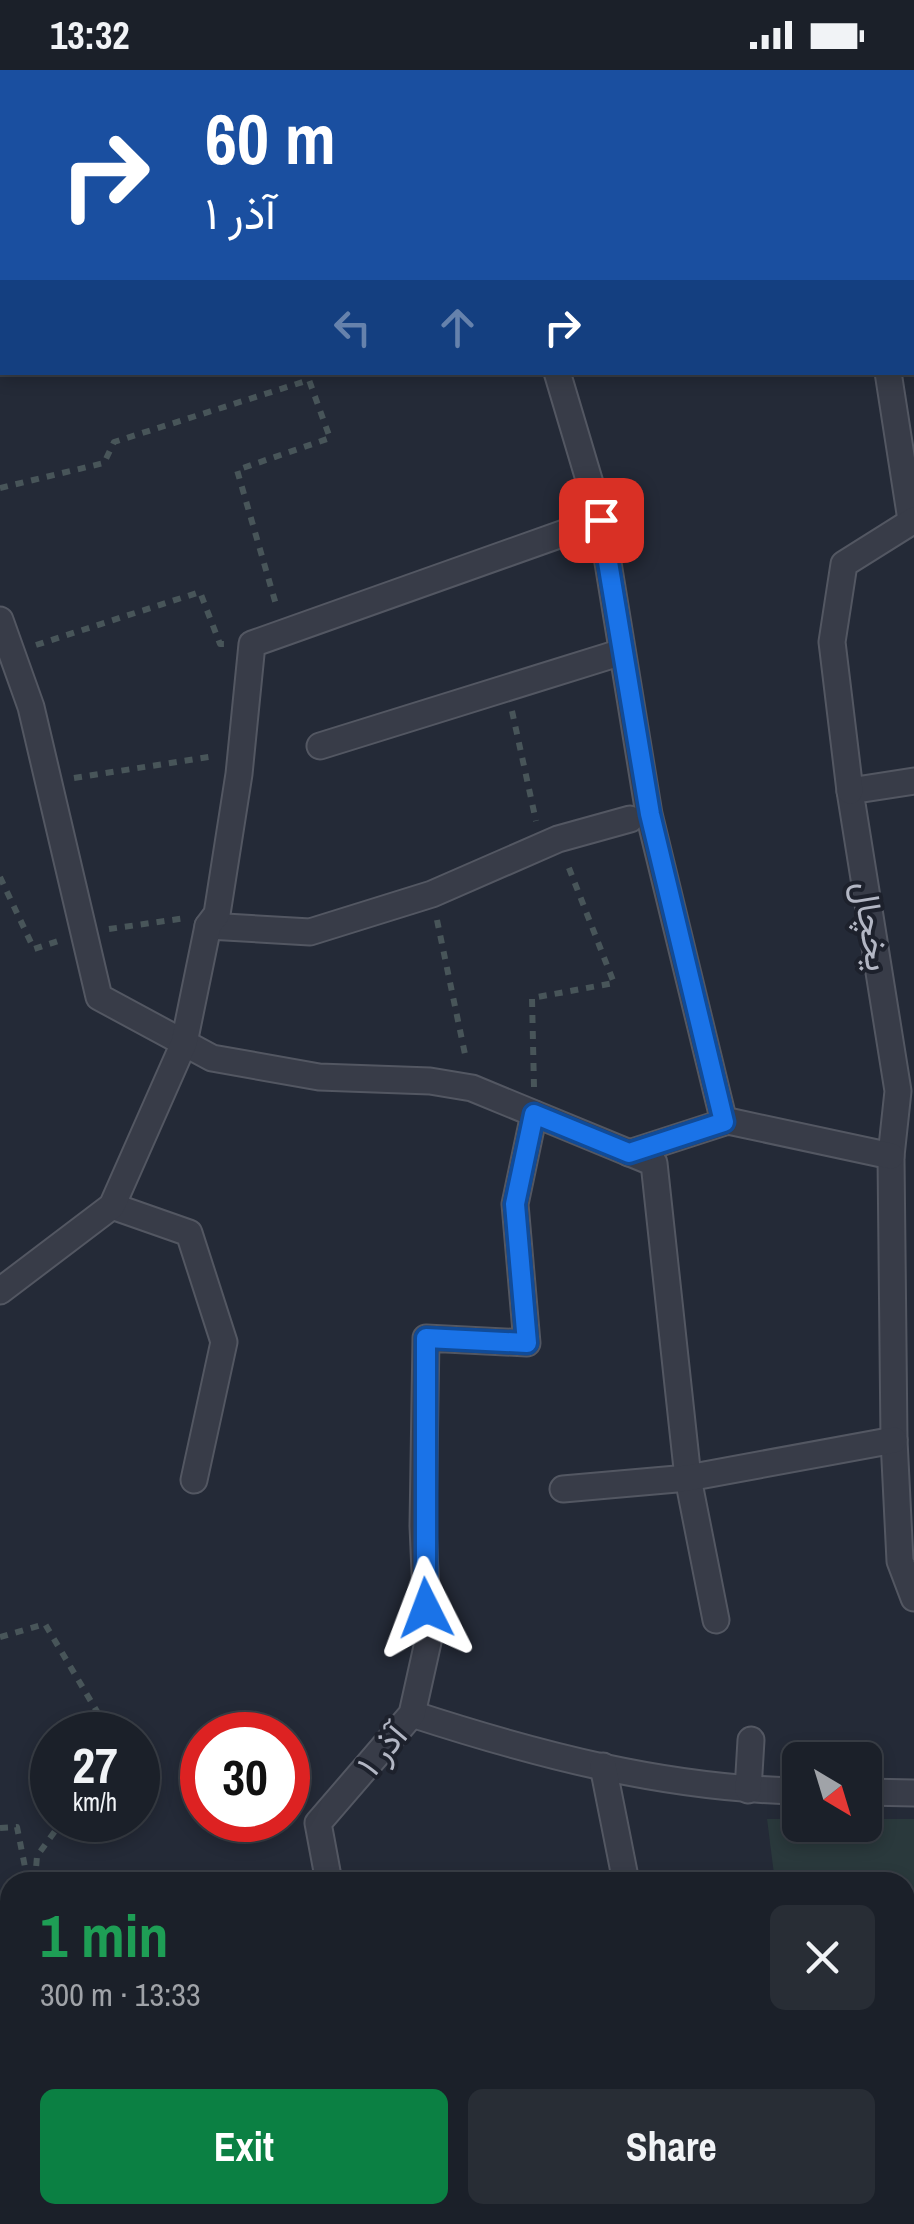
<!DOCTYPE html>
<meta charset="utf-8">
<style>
body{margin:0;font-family:"Archivo Narrow",Vazirmatn,sans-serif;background:#282d35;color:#f1f3f6;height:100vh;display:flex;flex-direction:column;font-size:38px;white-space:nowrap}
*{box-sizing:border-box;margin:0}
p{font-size:32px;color:#a0a3a8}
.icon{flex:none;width:55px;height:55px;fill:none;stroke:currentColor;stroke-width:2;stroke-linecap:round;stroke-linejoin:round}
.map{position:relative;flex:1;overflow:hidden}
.side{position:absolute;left:0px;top:1802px;width:915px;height:352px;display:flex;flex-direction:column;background:#1b2029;border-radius:30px 30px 0 0;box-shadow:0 5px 15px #0003,0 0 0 2px #393e46}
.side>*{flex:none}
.banner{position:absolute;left:0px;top:0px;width:915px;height:305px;box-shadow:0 5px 15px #0003,0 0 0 2px #393e46;background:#1a4fa0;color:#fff;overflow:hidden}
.needle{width:65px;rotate:142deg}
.buttons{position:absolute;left:782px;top:1672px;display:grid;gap:20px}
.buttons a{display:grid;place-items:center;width:100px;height:100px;border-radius:15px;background:#1b2029;box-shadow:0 5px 15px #0003,0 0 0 2px #393e46;font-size:50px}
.speed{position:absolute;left:30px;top:1642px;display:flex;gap:20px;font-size:50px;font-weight:700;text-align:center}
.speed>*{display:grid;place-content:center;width:130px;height:130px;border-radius:50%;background:#1b2029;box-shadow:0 5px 15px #0003,0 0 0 2px #393e46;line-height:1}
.speed small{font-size:25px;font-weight:400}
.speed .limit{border:15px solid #d22;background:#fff;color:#111}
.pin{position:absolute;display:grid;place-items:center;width:85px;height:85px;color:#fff;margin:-42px;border-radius:20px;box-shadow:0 5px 15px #0006}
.me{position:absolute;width:110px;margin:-55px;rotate:357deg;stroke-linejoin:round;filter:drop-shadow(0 0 8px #0008)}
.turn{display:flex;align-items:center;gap:35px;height:210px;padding:0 40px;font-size:45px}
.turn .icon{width:130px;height:130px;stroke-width:2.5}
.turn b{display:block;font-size:70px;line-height:85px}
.lanes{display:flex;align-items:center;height:95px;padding:0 40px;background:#0003;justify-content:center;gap:50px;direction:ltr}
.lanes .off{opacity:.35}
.round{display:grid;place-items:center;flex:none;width:105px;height:105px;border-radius:15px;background:#282d35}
.overview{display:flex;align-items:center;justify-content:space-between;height:170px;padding:0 40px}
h1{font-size:60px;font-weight:700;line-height:75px;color:#1e9e55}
.primary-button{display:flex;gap:20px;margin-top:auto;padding:20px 40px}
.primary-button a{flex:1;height:115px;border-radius:15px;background:#0b8043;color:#fff;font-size:40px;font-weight:700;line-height:115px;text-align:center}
.primary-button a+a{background:#282d35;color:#f1f3f6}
.status{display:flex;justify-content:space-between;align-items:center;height:70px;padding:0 50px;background:#1b2029;direction:ltr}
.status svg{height:28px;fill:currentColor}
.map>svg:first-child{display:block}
.green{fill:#2a393c}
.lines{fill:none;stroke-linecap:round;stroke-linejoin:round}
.street-casing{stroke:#535762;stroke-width:29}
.path{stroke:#485559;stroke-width:6;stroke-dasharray:8 8;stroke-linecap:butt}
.street{stroke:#383c48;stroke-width:25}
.route-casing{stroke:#114b97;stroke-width:25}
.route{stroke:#1a73e8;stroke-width:18}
.labels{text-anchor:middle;stroke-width:8;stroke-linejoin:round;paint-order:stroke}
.street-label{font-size:35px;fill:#b3b7c4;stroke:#1d212c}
</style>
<div class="status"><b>13:32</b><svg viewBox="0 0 49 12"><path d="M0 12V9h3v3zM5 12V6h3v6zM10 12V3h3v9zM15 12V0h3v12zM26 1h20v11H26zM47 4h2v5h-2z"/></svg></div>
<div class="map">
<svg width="914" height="2154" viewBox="0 0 914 2154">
<rect width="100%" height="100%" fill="#242a37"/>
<!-- green -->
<g class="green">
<path d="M767 1749H800V1755H865V1749H914V1924L905 1925V1812H775Z"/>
<path d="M33 2145H234L235 2154H25Z"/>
</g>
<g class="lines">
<!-- street casing -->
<g class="street-casing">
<g id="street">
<path d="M899 0V2"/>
<path d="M0 209 2 208"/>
<path d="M557 302 601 450"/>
<path d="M888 302 911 450"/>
<path d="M0 550 31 637 99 927 212 988 319 1007 430 1011 472 1018 654 1093 688 1408 716 1550"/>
<path d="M320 676 622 582"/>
<path d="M914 711 850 721 898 1021 891 1086 894 1370 900 1491 914 1528"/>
<path d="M850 721 832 572 844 494 914 450"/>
<path d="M208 856 310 862 432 824 558 769 630 749"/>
<path d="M629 1083 728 1051 891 1086"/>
<path d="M112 1136 189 1163 224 1272 194 1410"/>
<path d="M0 1221 112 1136 184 973 208 856 217 844 239 704 252 574 601 450 649 744 724 1052"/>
<path d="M563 1419 688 1408 894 1370"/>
<path d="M412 1644C538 1685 667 1719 800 1721"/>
<path d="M603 1696 626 1812"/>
<path d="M748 1720 751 1670"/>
<path d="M865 1722 914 1723"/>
<path d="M329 1812 318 1753 412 1644 428 1572 423 1456 426 1268 527 1273 515 1134 534 1044"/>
<path d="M905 1934 914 1933"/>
<path d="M0 2063 10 2096"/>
<path d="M397 2145 399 2154"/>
<path d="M778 2145 781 2154"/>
<path d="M5 2154 24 2145"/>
</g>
</g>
<!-- path -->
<g class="path">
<path d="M178 0 179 2"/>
<path d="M0 35 2 38"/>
<path d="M0 69 2 67"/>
<path d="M912 87H914"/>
<path d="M0 418 104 393 114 372 309 310 330 368 237 400 277 538"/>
<path d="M36 575 200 522 220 574H225"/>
<path d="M512 641 536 751"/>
<path d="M74 708 215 686"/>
<path d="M0 807 34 879 58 871"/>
<path d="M437 850 466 989"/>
<path d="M109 859 186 848"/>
<path d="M534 1017 532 928 614 913 567 793"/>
<path d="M0 1567 45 1554 111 1665"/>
<path d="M0 1758 17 1757 28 1812"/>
<path d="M35 1812 37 1786 63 1750"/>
<path d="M0 1840 10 1839"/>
<path d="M905 2137 912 2134 910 2116H914"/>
<path d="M863 2154 885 2145"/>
</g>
<!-- street -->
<use href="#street" class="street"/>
</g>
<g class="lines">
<!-- route casing -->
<g class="route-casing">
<path id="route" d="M426 1538V1268L527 1273 515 1134 534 1044 629 1083 724 1052 650 744 601 450"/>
</g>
<!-- route -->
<use href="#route" class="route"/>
</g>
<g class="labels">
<!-- street labels -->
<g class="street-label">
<text transform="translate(872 856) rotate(81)" y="12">یخچال</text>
<text transform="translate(382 1680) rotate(-50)" y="12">آذر ۱</text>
</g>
</g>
</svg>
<div class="buttons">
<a><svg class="needle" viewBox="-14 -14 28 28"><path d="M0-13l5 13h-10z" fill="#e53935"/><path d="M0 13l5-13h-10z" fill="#a0a3a8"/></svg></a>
</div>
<div class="speed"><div>27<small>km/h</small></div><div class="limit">30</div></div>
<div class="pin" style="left:601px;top:450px;background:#d93025"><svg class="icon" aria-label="arrive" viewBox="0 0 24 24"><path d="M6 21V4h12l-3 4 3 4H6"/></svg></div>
<svg class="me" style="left:426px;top:1538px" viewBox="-20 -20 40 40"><path d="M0-17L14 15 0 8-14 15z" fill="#1a73e8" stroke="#fff" stroke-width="4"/></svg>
<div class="banner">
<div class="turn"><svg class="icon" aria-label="right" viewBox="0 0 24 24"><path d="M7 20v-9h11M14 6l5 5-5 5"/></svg><div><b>60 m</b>آذر ۱</div></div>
<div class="lanes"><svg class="icon off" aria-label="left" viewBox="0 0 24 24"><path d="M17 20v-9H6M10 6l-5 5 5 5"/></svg><svg class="icon off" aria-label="ahead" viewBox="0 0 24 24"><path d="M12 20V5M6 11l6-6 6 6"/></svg><svg class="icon" aria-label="right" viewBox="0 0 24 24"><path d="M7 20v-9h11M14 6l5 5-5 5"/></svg></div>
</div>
<section class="side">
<div class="overview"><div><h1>1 min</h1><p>300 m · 13:33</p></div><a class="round"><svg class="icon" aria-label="close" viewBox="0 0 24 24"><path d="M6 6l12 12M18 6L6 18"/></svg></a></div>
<div class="primary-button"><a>Exit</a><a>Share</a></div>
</section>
</div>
